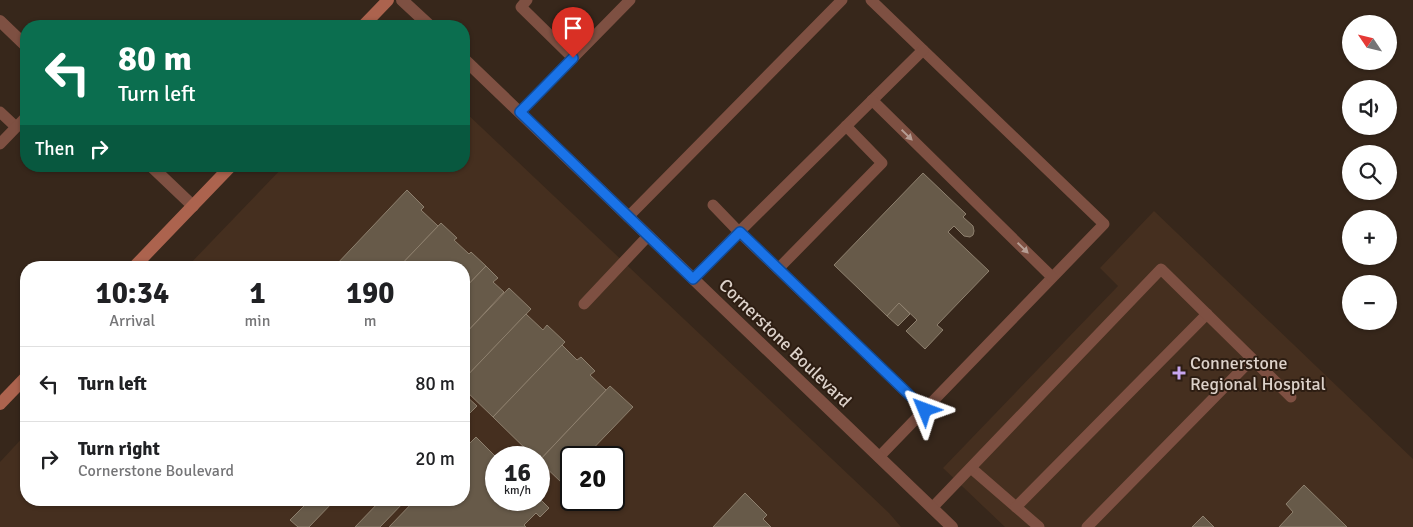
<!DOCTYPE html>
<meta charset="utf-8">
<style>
body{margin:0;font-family:Signika,sans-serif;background:#f6f6f6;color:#202124;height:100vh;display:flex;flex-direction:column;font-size:19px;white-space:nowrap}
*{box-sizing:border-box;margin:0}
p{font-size:16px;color:#757577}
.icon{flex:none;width:28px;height:28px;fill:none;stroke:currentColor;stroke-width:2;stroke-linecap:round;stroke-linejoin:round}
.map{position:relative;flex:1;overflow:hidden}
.panel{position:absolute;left:20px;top:261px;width:450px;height:245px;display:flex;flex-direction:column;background:#fff;border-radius:20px;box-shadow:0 1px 4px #0004}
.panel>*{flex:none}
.banner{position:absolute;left:20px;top:20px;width:450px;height:152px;border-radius:20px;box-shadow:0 1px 4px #0004;background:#0b6e4f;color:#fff;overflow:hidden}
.needle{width:32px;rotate:305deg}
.fabs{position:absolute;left:1342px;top:15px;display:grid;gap:10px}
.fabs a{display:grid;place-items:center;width:55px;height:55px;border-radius:50%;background:#fff;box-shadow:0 1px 4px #0004;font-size:25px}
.speed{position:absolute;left:485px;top:446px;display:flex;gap:10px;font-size:25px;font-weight:700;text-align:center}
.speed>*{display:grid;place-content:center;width:65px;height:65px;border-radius:50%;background:#fff;box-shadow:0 1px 4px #0004;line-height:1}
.speed small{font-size:12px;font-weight:400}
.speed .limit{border:2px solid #111;border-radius:8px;background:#fff;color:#111}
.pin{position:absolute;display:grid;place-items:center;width:42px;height:42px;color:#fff;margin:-51px -21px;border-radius:50% 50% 50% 0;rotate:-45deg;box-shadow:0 0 5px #0007}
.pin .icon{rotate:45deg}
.me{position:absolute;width:55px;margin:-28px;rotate:314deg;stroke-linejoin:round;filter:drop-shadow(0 0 4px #0008)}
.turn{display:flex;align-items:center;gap:18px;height:105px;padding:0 15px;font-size:22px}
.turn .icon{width:65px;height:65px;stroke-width:2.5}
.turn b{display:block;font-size:35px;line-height:42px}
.then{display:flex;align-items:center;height:48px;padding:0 15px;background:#0003;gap:10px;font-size:19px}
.eta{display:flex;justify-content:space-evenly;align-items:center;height:85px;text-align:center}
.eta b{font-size:30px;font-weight:700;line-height:35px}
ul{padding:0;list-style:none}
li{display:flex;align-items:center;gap:15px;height:75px;padding:0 15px;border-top:1px solid #e0e0e0}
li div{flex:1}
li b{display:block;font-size:19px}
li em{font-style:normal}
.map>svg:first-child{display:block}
.built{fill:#452f1f;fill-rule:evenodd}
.building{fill:#675a49;stroke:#8e806e}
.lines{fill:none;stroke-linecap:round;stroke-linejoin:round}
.lane{stroke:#7e5042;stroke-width:11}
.street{stroke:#7e5042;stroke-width:12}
.secondary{stroke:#ac634e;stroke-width:12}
.oneway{fill:#b69d93}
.route-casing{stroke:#114b97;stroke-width:12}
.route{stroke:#1a73e8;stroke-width:9}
.poi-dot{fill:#c7a6ef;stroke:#2d1d12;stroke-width:2}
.labels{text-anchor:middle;stroke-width:4;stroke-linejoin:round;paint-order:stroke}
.street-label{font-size:18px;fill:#dcd1c9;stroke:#2d1d12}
.poi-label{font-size:18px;fill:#dcd1c9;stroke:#2d1d12;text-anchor:start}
</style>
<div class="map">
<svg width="1413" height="527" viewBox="0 0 1413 527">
<rect width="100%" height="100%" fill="#37271b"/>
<!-- built -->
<g class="built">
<path d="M464 111 889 513 901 527H0V462L26 434V500H464V268L187 267 284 166H464ZM496 458H539V500H496ZM571 458H614V500H571Z"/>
<path d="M1154 211 1413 459V527H1005L943 468 1118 286 1100 268Z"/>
</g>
<!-- building -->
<g class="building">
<path d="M923 173 966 214 963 217 973 226 974 231 973 235 970 237 964 236 954 226 948 232 989 271 937 325 943 330 925 349 906 331 917 320 899 303 887 316 834 265Z"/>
<path d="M407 190 424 207 421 210 438 226 398 268H337L335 266Z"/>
<path d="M441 223 457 238 454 240 469 254 471 252 486 266 464 289V268H398Z"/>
<path d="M486 266 498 278 493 282 504 292 464 335V289Z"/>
<path d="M509 288 531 309 464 379V335Z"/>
<path d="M899 303 910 314 898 326 887 316Z"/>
<path d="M526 314 543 330 547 325 565 342 493 417 464 389V379Z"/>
<path d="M562 345 577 360 581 357 595 371 590 375 606 390 539 461V458H535L493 417Z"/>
<path d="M610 386 633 407 584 458H571V471L561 482 539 461Z"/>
<path d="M464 394 477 406 464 419Z"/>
<path d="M476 437 497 458H496V500H539V498L549 508 540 517 536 513 524 525 526 527H389L415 500H464V449Z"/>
<path d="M1304 485 1347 527H1279L1293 512 1286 504Z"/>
<path d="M745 493 767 515 763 519 771 527H713Z"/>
<path d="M270 500H301L298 503 274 504Z"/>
<path d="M310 500H335L309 527H298L290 520Z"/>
<path d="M381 500H406L380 527H355Z"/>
<path d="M1203 516 1214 527H1192Z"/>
</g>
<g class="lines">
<!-- lane -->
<g class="lane">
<path d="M527 0 521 7 573 58"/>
<path d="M871 0 1104 224 879 457"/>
<path d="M923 50 739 232 925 410"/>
<path d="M872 100 1052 277"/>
<path d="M0 112 16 127"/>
<path d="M520 112 630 0"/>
<path d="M0 144 26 117"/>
<path d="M628 217 842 0"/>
<path d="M778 269 882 163 846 126"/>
<path d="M693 279 739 232 713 205"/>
<path d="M584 304 648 236"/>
<path d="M971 468 1039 527"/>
<path d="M1016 507 1207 314"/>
<path d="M932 508 1161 269 1291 397"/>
<path d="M1087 527 1252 359"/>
</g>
<!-- street -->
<g class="street">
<path d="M402 0 430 26"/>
<path d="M0 21 26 46"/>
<path d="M464 59 952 527"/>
<path d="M151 166 193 206"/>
</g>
<!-- secondary -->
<g class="secondary">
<path d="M363 26 388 0"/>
<path d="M133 268 231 166"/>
<path d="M0 404 26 377"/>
</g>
</g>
<!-- one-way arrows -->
<defs><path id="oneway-solid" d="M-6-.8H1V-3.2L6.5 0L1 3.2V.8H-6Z" transform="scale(1.25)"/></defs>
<g class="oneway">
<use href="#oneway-solid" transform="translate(907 135) rotate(44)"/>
<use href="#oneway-solid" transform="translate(1023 248) rotate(44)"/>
</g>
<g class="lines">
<!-- route casing -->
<g class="route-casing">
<path id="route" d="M573 58 520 112 693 279 740 232 925 410"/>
</g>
<!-- route -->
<use href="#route" class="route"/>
</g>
<!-- markers -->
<path class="poi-dot" d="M1176.5 365.5h5v5h5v5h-5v5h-5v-5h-5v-5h5z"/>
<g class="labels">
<!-- street labels -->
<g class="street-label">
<text transform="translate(785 343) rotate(44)" y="6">Cornerstone Boulevard</text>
</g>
<!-- poi labels -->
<g class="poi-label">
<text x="1190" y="369">Connerstone<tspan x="1190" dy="21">Regional Hospital</tspan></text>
</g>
</g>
</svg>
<div class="fabs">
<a><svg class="needle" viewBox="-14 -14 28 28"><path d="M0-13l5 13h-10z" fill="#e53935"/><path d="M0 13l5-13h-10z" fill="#757577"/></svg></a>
<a><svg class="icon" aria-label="sound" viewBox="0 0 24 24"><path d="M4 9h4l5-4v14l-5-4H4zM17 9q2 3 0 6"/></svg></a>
<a><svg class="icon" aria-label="search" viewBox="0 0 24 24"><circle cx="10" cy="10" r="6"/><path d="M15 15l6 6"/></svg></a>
<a>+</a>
<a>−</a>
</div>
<div class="speed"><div>16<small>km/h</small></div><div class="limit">20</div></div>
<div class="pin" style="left:573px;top:58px;background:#d93025"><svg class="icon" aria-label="arrive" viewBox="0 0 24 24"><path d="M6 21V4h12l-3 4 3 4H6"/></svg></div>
<svg class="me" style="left:925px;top:410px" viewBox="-20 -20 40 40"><path d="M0-17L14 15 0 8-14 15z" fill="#1a73e8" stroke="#fff" stroke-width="4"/></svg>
<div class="banner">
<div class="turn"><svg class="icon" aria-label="left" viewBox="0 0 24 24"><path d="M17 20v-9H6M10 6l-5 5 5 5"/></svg><div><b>80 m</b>Turn left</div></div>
<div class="then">Then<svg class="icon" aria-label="right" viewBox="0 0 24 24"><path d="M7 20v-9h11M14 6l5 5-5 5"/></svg></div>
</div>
<section class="panel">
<div class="eta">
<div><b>10:34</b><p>Arrival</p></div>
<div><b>1</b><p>min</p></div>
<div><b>190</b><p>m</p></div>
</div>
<ul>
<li><svg class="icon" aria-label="left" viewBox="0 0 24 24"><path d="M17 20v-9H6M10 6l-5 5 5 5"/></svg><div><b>Turn left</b></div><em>80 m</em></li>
<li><svg class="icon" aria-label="right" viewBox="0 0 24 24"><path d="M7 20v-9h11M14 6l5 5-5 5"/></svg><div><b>Turn right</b><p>Cornerstone Boulevard</p></div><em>20 m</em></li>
</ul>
</section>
</div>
